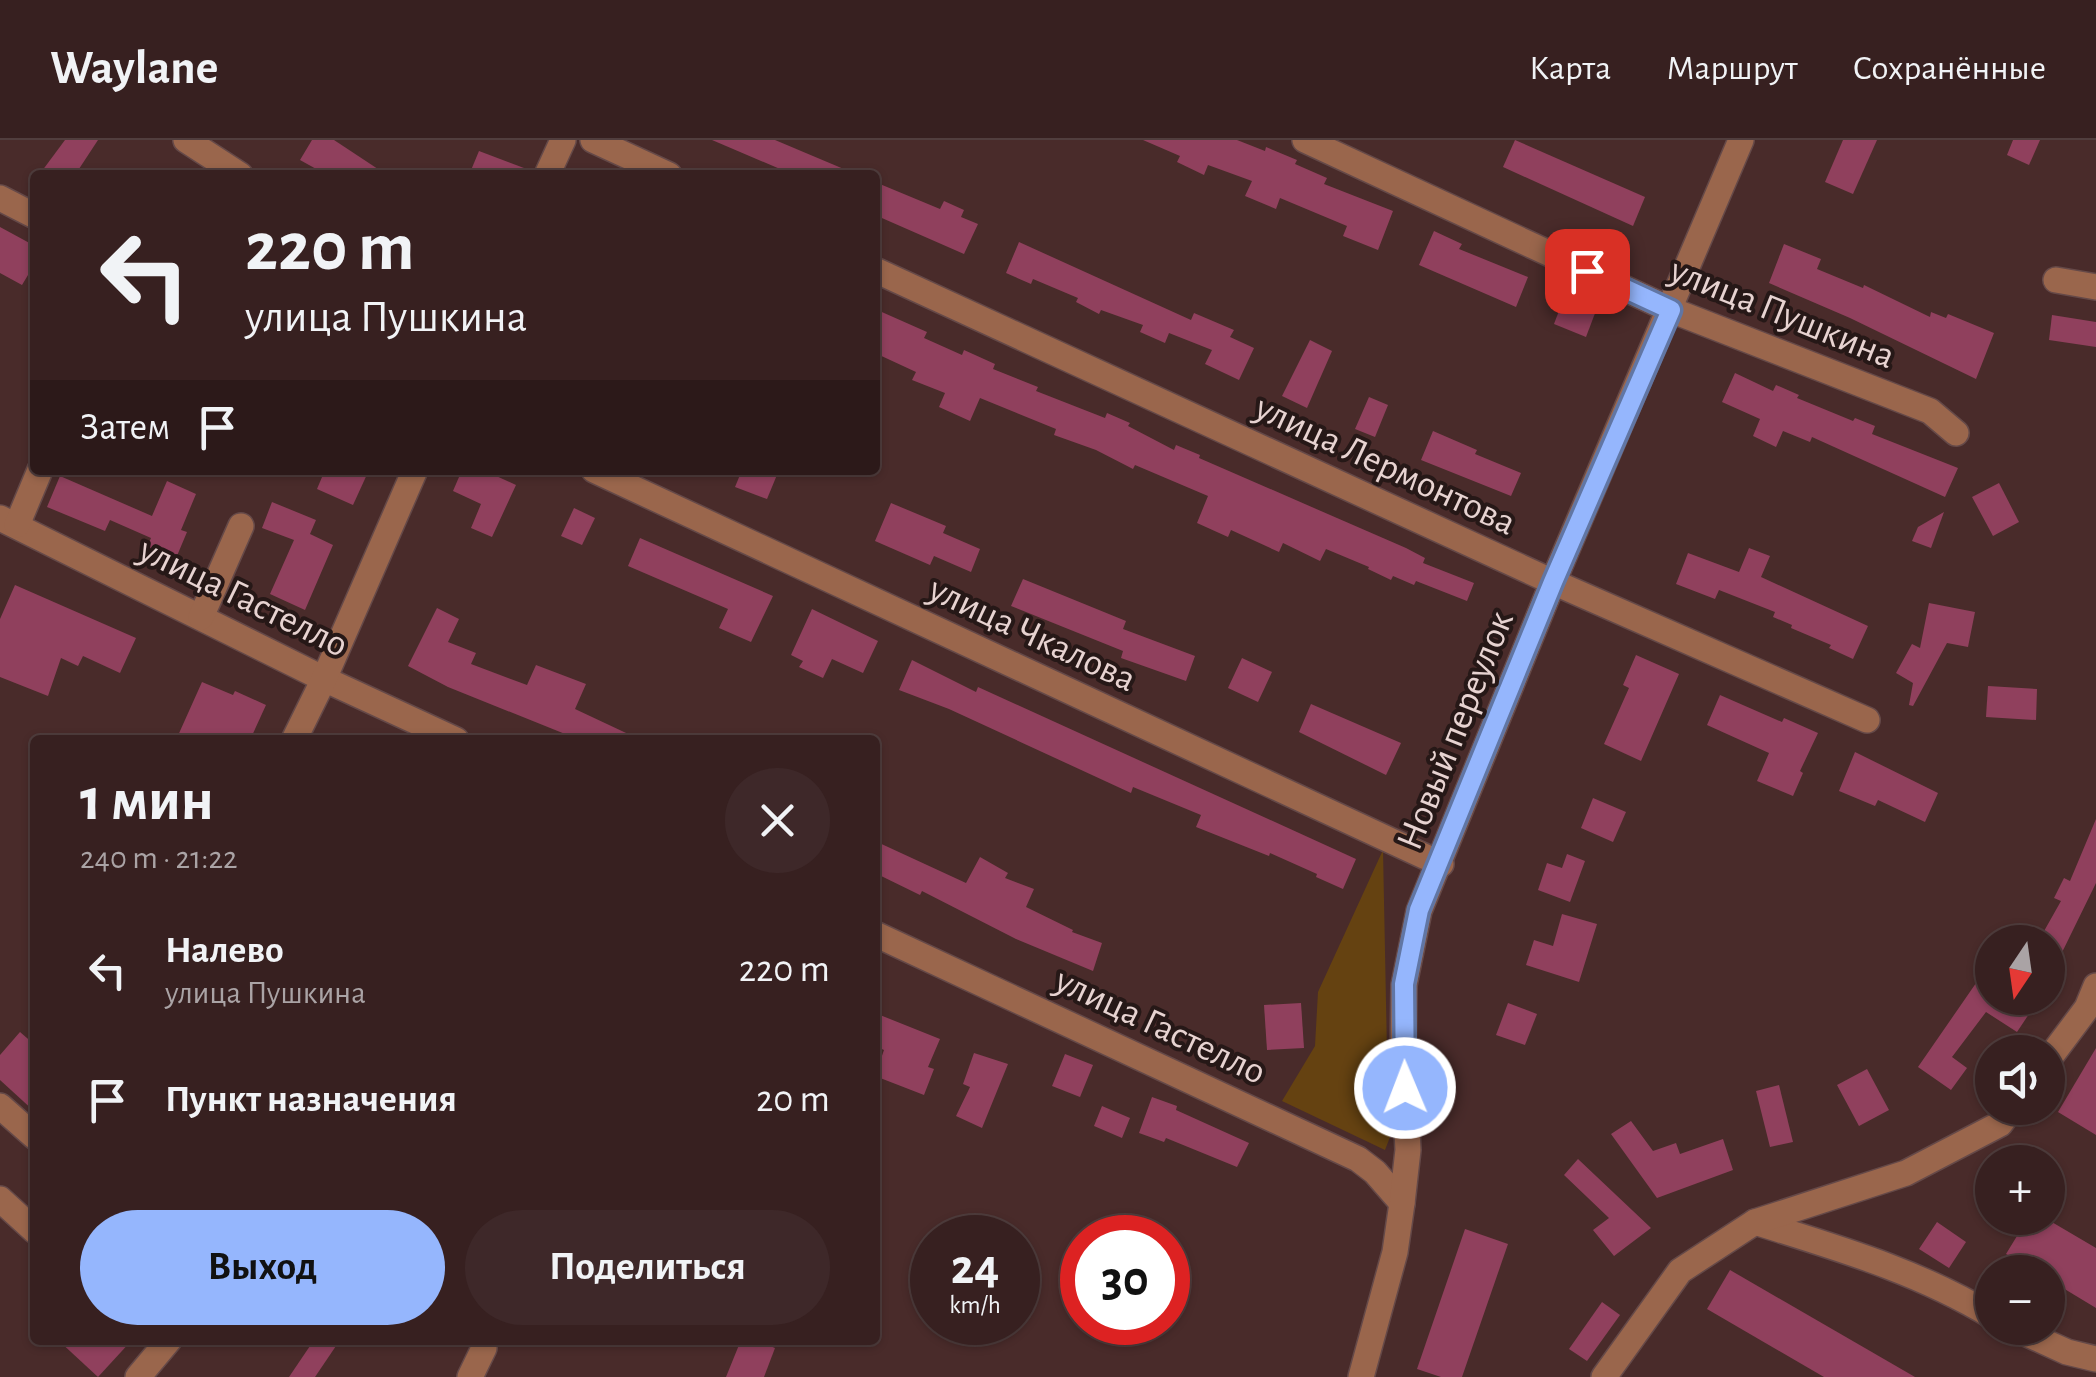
<!DOCTYPE html>
<html lang="ru">
<meta charset="utf-8">
<style>
body{margin:0;font-family:"Alegreya Sans",sans-serif;background:#3e2829;color:#f1f3f6;height:100vh;display:flex;flex-direction:column;font-size:38px;white-space:nowrap}
*{box-sizing:border-box;margin:0}
p{font-size:32px;color:#aaa3a5}
.icon{flex:none;width:55px;height:55px;fill:none;stroke:currentColor;stroke-width:2;stroke-linecap:round;stroke-linejoin:round}
.map{position:relative;flex:1;overflow:hidden}
.drawer{position:absolute;left:30px;top:595px;width:850px;height:610px;display:flex;flex-direction:column;background:#372020;border-radius:10px;box-shadow:0 2px 8px #0004,0 0 0 2px #513e3e}
.drawer>*{flex:none}
.hud{position:absolute;left:30px;top:30px;width:850px;height:305px;border-radius:10px;box-shadow:0 2px 8px #0004,0 0 0 2px #513e3e;background:#372020;color:#f1f3f6;overflow:hidden}
.needle{width:65px;rotate:193deg}
.controls{position:absolute;left:1975px;top:785px;display:grid;gap:20px}
.controls a{display:grid;place-items:center;width:90px;height:90px;border-radius:50%;background:#372020;box-shadow:0 2px 8px #0004,0 0 0 2px #513e3e;font-size:50px}
.speed{position:absolute;left:910px;top:1075px;display:flex;gap:20px;font-size:50px;font-weight:700;text-align:center}
.speed>*{display:grid;place-content:center;width:130px;height:130px;border-radius:50%;background:#372020;box-shadow:0 2px 8px #0004,0 0 0 2px #513e3e;line-height:1}
.speed small{font-size:25px;font-weight:400}
.speed .limit{border:15px solid #d22;background:#fff;color:#111}
.pin{position:absolute;display:grid;place-items:center;width:85px;height:85px;color:#fff;margin:-42px;border-radius:20px;box-shadow:0 5px 15px #0006}
.me{position:absolute;width:110px;margin:-55px;rotate:359deg;stroke-linejoin:round;filter:drop-shadow(0 0 8px #0008)}
.turn{display:flex;align-items:center;gap:35px;height:210px;padding:0 50px;font-size:45px}
.turn .icon{width:130px;height:130px;stroke-width:2.5}
.turn b{display:block;font-size:70px;line-height:85px}
.then{display:flex;align-items:center;height:95px;padding:0 50px;background:#0003;gap:20px;font-size:38px}
.round{display:grid;place-items:center;flex:none;width:105px;height:105px;border-radius:52px;background:#3e2829}
.overview{display:flex;align-items:center;justify-content:space-between;height:170px;padding:0 50px}
h1{font-size:60px;font-weight:600;line-height:75px}
.primary-button{display:flex;gap:20px;margin-top:auto;padding:20px 50px}
.primary-button a{flex:1;height:115px;border-radius:60px;background:#95b6fd;color:#111;font-size:40px;font-weight:600;line-height:115px;text-align:center}
.primary-button a+a{background:#3e2829;color:#f1f3f6}
ul{padding:0;list-style:none}
li{display:flex;align-items:center;gap:30px;height:130px;padding:0 50px}
li div{flex:1}
li b{display:block;font-size:38px}
li em{font-style:normal}
header{display:flex;align-items:center;gap:60px;box-sizing:border-box;height:140px;padding:0 50px;background:#372020;border-bottom:2px solid #513e3e}
header strong{font-size:48px}
nav{display:flex;gap:55px;margin-inline-start:auto;font-size:35px}
.map>svg:first-child{display:block}
.green{fill:#654211}
.building{fill:#90405d}
.lines{fill:none;stroke-linecap:round;stroke-linejoin:round}
.minor-casing{stroke:#654948;stroke-width:28}
.minor{stroke:#9a664c;stroke-width:25}
.route-casing{stroke:#6176a4;stroke-width:25}
.route{stroke:#95b6fd;stroke-width:18}
.labels{text-anchor:middle;stroke-width:8;stroke-linejoin:round;paint-order:stroke}
.street-label{font-size:38px;fill:#e7d3d1;stroke:#261817}
</style>
<header>
<strong>Waylane</strong>
<nav><a>Карта</a><a>Маршрут</a><a>Сохранённые</a></nav>
</header>
<div class="map">
<svg width="2096" height="1237" viewBox="0 0 2096 1237">
<rect width="100%" height="100%" fill="#492b2a"/>
<!-- green -->
<path class="green" d="M1383 710 1388 963 1392 992 1385 1010 1282 961 1315 906 1318 852Z"/>
<!-- building -->
<g class="building">
<path d="M65 0H98L75 35H39Z"/>
<path d="M312 0H334L387 35H327L300 20Z"/>
<path d="M712 0H775L858 35H794Z"/>
<path d="M1143 0H1237L1265 11 1266 7 1297 20 1295 24 1327 38 1324 44 1393 71 1378 110 1343 96 1347 86 1280 58 1276 69 1245 56 1252 41 1208 25 1204 35 1177 22 1180 16Z"/>
<path d="M1515 0 1645 57 1633 86 1503 27Z"/>
<path d="M1843 0H1877L1853 54 1825 42Z"/>
<path d="M2013 0H2040L2029 25 2007 15Z"/>
<path d="M479 11 532 31 531 35H469Z"/>
<path d="M875 42 940 69 944 61 964 70 961 77 978 84 964 114 875 75Z"/>
<path d="M0 87 35 106V139L28 135 22 145 0 133Z"/>
<path d="M1434 91 1462 104 1459 109 1528 137 1516 167 1419 125Z"/>
<path d="M1019 102 1191 180 1194 173 1234 190 1230 197 1254 208 1239 240 1205 224 1212 210 1169 193 1165 203 1140 192 1143 185 1101 170 1099 174 1076 162 1078 158 1033 139 1031 144 1006 133Z"/>
<path d="M1784 104 1821 119 1817 129 1863 148 1864 145 1930 177 1931 172 1946 178 1948 174 1994 193 1976 239 1850 178 1769 143Z"/>
<path d="M1565 155 1597 168 1586 197 1554 184Z"/>
<path d="M875 169 927 192 924 198 962 215 964 210 995 224 993 229 1038 247 1036 251 1105 278 1107 273 1130 283 1128 286 1174 310 1176 305 1200 315 1199 318 1406 408 1425 418 1423 423 1474 443 1467 461 1416 441 1414 445 1393 436 1391 440 1368 429 1369 427 1326 409 1320 421 1283 403 1279 412 1231 390 1228 397 1197 383 1208 356 1135 325 1133 329 1096 310 1054 295 1056 289 980 258 970 281 939 267 945 253 912 240 916 232 875 213Z"/>
<path d="M2052 175 2096 182V207L2049 200Z"/>
<path d="M1310 200 1332 211 1307 268 1282 256Z"/>
<path d="M1735 233 1773 251 1776 245 1799 255 1797 258 1853 281 1855 278 1875 286 1872 294 1958 328 1945 357 1812 297 1810 302 1783 291 1776 307 1753 296 1760 279 1722 262Z"/>
<path d="M1369 257 1388 265 1375 297 1355 289Z"/>
<path d="M1433 291 1477 310 1475 314 1521 333 1511 356 1421 320Z"/>
<path d="M325 330H369L353 365 317 349Z"/>
<path d="M462 330H483L516 345 492 397 471 388 481 364 453 351Z"/>
<path d="M742 330H779L767 359 735 347Z"/>
<path d="M60 336 152 376 167 341 196 354 181 390 187 392 174 423 146 410 151 398 110 380 105 391 47 367Z"/>
<path d="M1999 343 2019 382 1993 396 1972 357Z"/>
<path d="M272 362 316 380 310 394 333 405 305 470 270 454 294 400 262 388Z"/>
<path d="M891 363 946 386 943 393 980 409 971 432 934 416 930 425 875 401Z"/>
<path d="M574 368 595 378 582 405 561 396Z"/>
<path d="M1944 372 1931 408 1912 401 1918 387Z"/>
<path d="M640 398 773 456 751 502 719 488 728 469 628 426Z"/>
<path d="M1749 408 1770 416 1761 437 1868 486 1853 519 1829 508 1831 505 1791 488 1792 485 1773 477 1775 472 1719 450 1715 459 1676 444 1688 413 1739 432Z"/>
<path d="M1023 439 1126 481 1123 489 1195 516 1186 541 1121 518 1123 511 1011 466Z"/>
<path d="M15 445 136 498 120 533 83 516 78 526 61 518 48 556 0 537V479Z"/>
<path d="M1929 463 1975 472 1968 507 1947 503 1913 566 1909 565 1913 543 1896 533 1912 504 1920 508Z"/>
<path d="M437 468 459 479 448 502 476 513 471 524 527 545 536 525 586 544 575 569 641 600H580L448 547 408 526Z"/>
<path d="M812 469 878 501 863 533 832 519 823 538 799 527 803 521 791 515Z"/>
<path d="M1636 515 1679 534 1641 621 1604 604 1629 548 1623 545Z"/>
<path d="M1242 518 1272 532 1258 562 1228 548Z"/>
<path d="M912 520 976 552 978 547 1356 719 1343 749 1316 737 1317 734 1270 713 1269 716 1196 687 1201 675 1133 647 1131 653 949 569 899 550Z"/>
<path d="M202 542 233 555 235 551 266 565 250 600H176Z"/>
<path d="M1988 546 2037 549 2036 580 1986 577Z"/>
<path d="M1720 555 1782 582 1784 578 1818 593 1800 631 1803 633 1793 656 1757 641 1769 613 1707 585Z"/>
<path d="M1311 564 1401 603 1386 635 1299 592Z"/>
<path d="M1855 612 1938 653 1925 682 1878 660 1875 666 1839 651Z"/>
<path d="M1593 658 1626 672 1613 702 1581 688Z"/>
<path d="M2096 679V743L2048 841V802L2039 800 2061 761 2054 758 2064 738 2070 741Z"/>
<path d="M875 701 966 743 980 717 1008 733 1005 738 1034 749 1026 767 1073 790 1072 792 1102 803 1093 831 1016 799 922 751 920 755 875 733Z"/>
<path d="M1567 714 1585 721 1570 762 1538 750 1547 723 1562 728Z"/>
<path d="M1562 774 1597 784 1579 842 1526 825 1534 800 1553 806Z"/>
<path d="M1992 820V858H2016L2033 868 2017 892 1986 872 1952 917 1967 928 1951 950 1918 927Z"/>
<path d="M1301 863 1304 908 1267 910 1264 865Z"/>
<path d="M1508 863 1537 874 1525 905 1496 895Z"/>
<path d="M875 873 940 899 928 927 934 929 924 955 875 936 884 910 875 906Z"/>
<path d="M20 892 35 905V972L0 940V915Z"/>
<path d="M2096 908V995L2058 972Z"/>
<path d="M974 913 1008 924 982 988 956 976 970 947 963 944Z"/>
<path d="M1065 914 1093 925 1080 957 1052 946Z"/>
<path d="M1867 929 1889 970 1859 986 1837 945Z"/>
<path d="M1779 945 1793 1002 1770 1007 1756 951Z"/>
<path d="M1152 957 1177 966 1176 970 1249 1003 1237 1027 1166 998 1164 1002 1139 993Z"/>
<path d="M1102 966 1130 978 1122 998 1094 986Z"/>
<path d="M1631 981 1653 1011 1676 1003 1680 1014 1723 999 1733 1030 1657 1058 1611 994Z"/>
<path d="M1578 1019 1651 1088 1614 1116 1593 1090 1609 1078 1564 1035Z"/>
<path d="M2028 1078H2045L2096 1108V1168L2048 1139V1132H2037L2006 1114Z"/>
<path d="M1937 1082 1966 1102 1949 1128 1919 1109Z"/>
<path d="M1465 1089 1508 1104 1462 1237H1441L1417 1229Z"/>
<path d="M1730 1130 1915 1237H1824L1707 1169Z"/>
<path d="M1602 1162 1620 1175 1587 1221 1569 1209Z"/>
<path d="M58 1200H132L98 1237Z"/>
<path d="M314 1200H340L315 1237H289Z"/>
<path d="M741 1200H755L775 1208 764 1237H726Z"/>
</g>
<g class="lines">
<!-- minor casing -->
<g class="minor-casing">
<g id="minor">
<path d="M186 0 240 35"/>
<path d="M593 0 669 35"/>
<path d="M1305 0 1671 170 1930 271 1956 293"/>
<path d="M547 35 563 0"/>
<path d="M0 58 35 76"/>
<path d="M875 130 1553 442 1867 580"/>
<path d="M2056 140 2096 147"/>
<path d="M594 330 1441 724"/>
<path d="M0 378 324 539 456 600"/>
<path d="M17 385 40 330"/>
<path d="M201 477 241 386"/>
<path d="M294 600 324 539 415 330"/>
<path d="M875 794 1358 1019 1375 1032 1402 1063"/>
<path d="M2048 920 2087 868 2096 846"/>
<path d="M0 966 35 997"/>
<path d="M0 1059 35 1091"/>
<path d="M1755 1082C1837 1108 1918 1131 1992 1176"/>
<path d="M2014 1188 2067 1212 2096 1219"/>
<path d="M138 1237 169 1200"/>
<path d="M470 1237 484 1208"/>
<path d="M1361 1237 1395 1112 1402 1063 1408 1010 1403 917 1404 845 1419 771 1553 442 1741 0"/>
<path d="M1604 1237 1680 1131 1755 1082 1906 1033 2000 984 2012 968"/>
</g>
</g>
<!-- minor -->
<use href="#minor" class="minor"/>
</g>
<g class="lines">
<!-- route casing -->
<g class="route-casing">
<path id="route" d="M1405 948 1404 844 1419 770 1553 442 1671 170 1587 131"/>
</g>
<!-- route -->
<use href="#route" class="route"/>
</g>
<g class="labels">
<!-- street labels -->
<g class="street-label">
<text transform="translate(1783 172) rotate(22)" y="13">улица Пушкина</text>
<text transform="translate(1386 324) rotate(25)" y="13">улица Лермонтова</text>
<text transform="translate(244 456) rotate(26)" y="13">улица Гастелло</text>
<text transform="translate(1033 493) rotate(25)" y="13">улица Чкалова</text>
<text transform="translate(1454 590) rotate(-68)" y="13">Новый переулок</text>
<text transform="translate(1161 885) rotate(25)" y="13">улица Гастелло</text>
</g>
</g>
</svg>
<div class="controls">
<a><svg class="needle" viewBox="-14 -14 28 28"><path d="M0-13l5 13h-10z" fill="#e53935"/><path d="M0 13l5-13h-10z" fill="#aaa3a5"/></svg></a>
<a><svg class="icon" aria-label="sound" viewBox="0 0 24 24"><path d="M4 9h4l5-4v14l-5-4H4zM17 9q2 3 0 6"/></svg></a>
<a>+</a>
<a>−</a>
</div>
<div class="speed"><div>24<small>km/h</small></div><div class="limit">30</div></div>
<div class="pin" style="left:1587px;top:131px;background:#d93025"><svg class="icon" aria-label="arrive" viewBox="0 0 24 24"><path d="M6 21V4h12l-3 4 3 4H6"/></svg></div>
<svg class="me" style="left:1405px;top:948px" viewBox="-20 -20 40 40"><circle r="17" fill="#95b6fd" stroke="#fff" stroke-width="3"/><path d="M0-11L8 9 0 5-8 9z" fill="#fff"/></svg>
<div class="hud">
<div class="turn"><svg class="icon" aria-label="left" viewBox="0 0 24 24"><path d="M17 20v-9H6M10 6l-5 5 5 5"/></svg><div><b>220 m</b>улица Пушкина</div></div>
<div class="then">Затем<svg class="icon" aria-label="arrive" viewBox="0 0 24 24"><path d="M6 21V4h12l-3 4 3 4H6"/></svg></div>
</div>
<section class="drawer">
<div class="overview"><div><h1>1 мин</h1><p>240 m · 21:22</p></div><a class="round"><svg class="icon" aria-label="close" viewBox="0 0 24 24"><path d="M6 6l12 12M18 6L6 18"/></svg></a></div>
<ul>
<li><svg class="icon" aria-label="left" viewBox="0 0 24 24"><path d="M17 20v-9H6M10 6l-5 5 5 5"/></svg><div><b>Налево</b><p>улица Пушкина</p></div><em>220 m</em></li>
<li><svg class="icon" aria-label="arrive" viewBox="0 0 24 24"><path d="M6 21V4h12l-3 4 3 4H6"/></svg><div><b>Пункт назначения</b></div><em>20 m</em></li>
</ul>
<div class="primary-button"><a>Выход</a><a>Поделиться</a></div>
</section>
</div>
